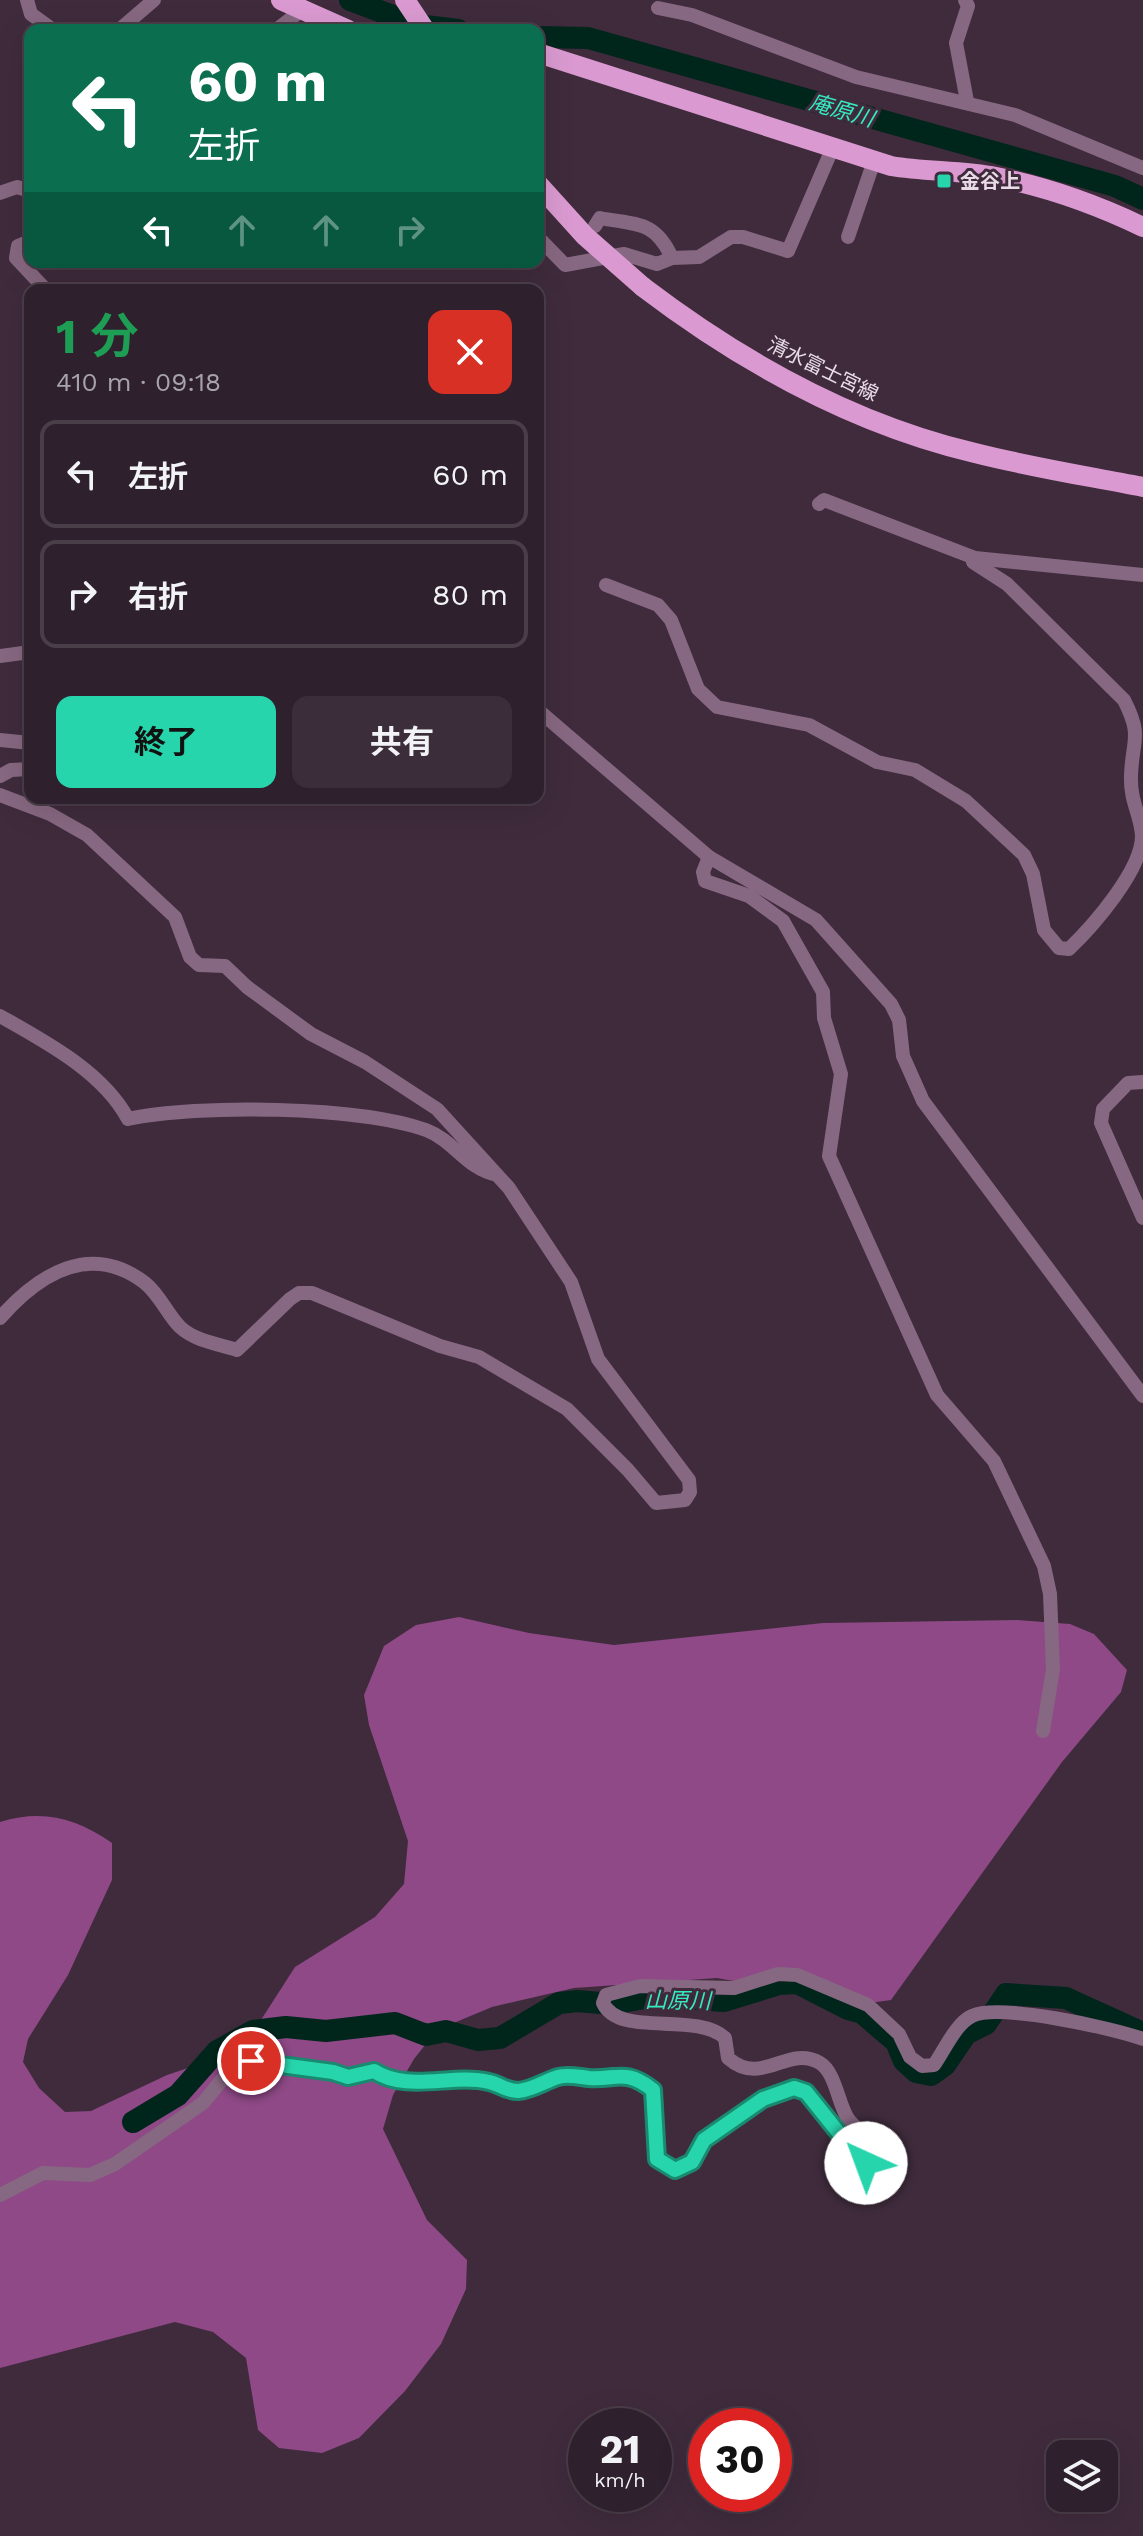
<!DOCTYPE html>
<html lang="ja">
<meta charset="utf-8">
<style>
body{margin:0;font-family:"Work Sans","Noto Sans JP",sans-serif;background:#3b2d39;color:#f1f3f6;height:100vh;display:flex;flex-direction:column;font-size:30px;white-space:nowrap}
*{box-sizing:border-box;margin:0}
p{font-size:26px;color:#a7a3aa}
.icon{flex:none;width:44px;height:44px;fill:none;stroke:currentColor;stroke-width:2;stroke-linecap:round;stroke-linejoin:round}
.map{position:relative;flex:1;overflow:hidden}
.sheet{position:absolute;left:24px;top:284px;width:520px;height:520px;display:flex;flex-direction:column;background:#2f202d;border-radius:16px;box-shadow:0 8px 32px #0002,0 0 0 2px #4a3e49}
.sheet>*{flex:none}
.hud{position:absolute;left:24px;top:24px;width:520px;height:244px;border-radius:16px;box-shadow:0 8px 32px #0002,0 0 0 2px #4a3e49;background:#0b6e4f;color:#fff;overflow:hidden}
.fabs{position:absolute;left:1046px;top:2440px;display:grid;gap:16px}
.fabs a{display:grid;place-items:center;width:72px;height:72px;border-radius:16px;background:#2f202d;box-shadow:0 8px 32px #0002,0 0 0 2px #4a3e49;font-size:40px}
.speed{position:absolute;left:568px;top:2408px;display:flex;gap:16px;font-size:40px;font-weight:700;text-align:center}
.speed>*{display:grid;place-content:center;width:104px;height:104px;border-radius:50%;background:#2f202d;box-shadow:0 8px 32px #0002,0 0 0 2px #4a3e49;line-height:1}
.speed small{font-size:20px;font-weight:400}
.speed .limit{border:12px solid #d22;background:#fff;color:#111}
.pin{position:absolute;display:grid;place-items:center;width:68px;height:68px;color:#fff;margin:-34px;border:4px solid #fff;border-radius:50%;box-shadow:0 2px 8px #0007}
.me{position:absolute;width:88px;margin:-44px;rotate:317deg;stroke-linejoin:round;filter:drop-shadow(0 0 6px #0008)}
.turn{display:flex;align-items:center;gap:28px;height:168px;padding:0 32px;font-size:36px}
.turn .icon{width:104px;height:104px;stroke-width:2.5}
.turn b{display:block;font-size:56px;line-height:68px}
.lanes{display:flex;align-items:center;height:76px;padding:0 32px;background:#0003;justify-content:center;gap:40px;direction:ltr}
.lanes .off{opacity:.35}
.round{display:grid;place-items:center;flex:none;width:84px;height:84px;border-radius:16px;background:#3b2d39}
.headline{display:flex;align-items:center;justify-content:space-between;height:136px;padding:0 32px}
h1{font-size:48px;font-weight:700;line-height:60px;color:#1e9e55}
.cta{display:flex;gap:16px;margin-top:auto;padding:16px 32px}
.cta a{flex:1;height:92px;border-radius:16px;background:#27d5ad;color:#111;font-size:32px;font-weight:700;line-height:92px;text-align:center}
.cta a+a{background:#3b2d39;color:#f1f3f6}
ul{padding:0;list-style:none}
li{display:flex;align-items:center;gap:24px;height:108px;margin:0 16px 12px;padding:0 16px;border:4px solid #4a3e49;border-radius:16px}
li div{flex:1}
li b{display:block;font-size:30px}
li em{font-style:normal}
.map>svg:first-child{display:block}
.forest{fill:#8e4986}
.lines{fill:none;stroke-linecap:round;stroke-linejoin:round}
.river{stroke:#00261c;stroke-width:22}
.street{stroke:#876882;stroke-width:14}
.primary{stroke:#da9ad1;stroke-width:20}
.primary-bridge{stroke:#da9ad1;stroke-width:20}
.route-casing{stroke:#198a70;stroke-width:20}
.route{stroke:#27d5ad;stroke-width:14}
.poi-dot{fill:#27d5ad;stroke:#3f2b3c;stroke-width:3}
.labels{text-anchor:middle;stroke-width:6;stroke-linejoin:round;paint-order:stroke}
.poi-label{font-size:20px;font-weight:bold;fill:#e9dce7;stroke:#3f2b3c;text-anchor:start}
.street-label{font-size:20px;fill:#e9dce7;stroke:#3f2b3c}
.water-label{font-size:22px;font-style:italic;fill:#34ebc0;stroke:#3f2b3c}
</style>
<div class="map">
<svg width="1143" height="2536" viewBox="0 0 1143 2536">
<rect width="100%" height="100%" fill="#3f2b3c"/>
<!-- forest -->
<path class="forest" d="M459 1617 529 1633 614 1645 823 1623 1017 1620 1070 1624 1094 1634 1127 1670 1121 1692 1062 1762 891 2000 862 2004 717 1978 574 1988 492 2007 437 2030 414 2059 393 2095 383 2129 427 2220 467 2260 466 2289 441 2344 405 2391 359 2438 322 2453 279 2448 258 2430 246 2358 213 2332 175 2322 0 2368V1822C43 1809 76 1818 112 1843V1880L68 1975 28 2039 23 2062 39 2088 65 2112 91 2111 167 2075 218 2058 250 2037 295 1967 375 1917 404 1884 408 1841 369 1725 364 1695 384 1646 416 1625Z"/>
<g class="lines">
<!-- river -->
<g class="river">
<path d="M350 0 417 25 458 30"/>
<path d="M538 37 588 38 1115 186 1143 199"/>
<path d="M133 2122 178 2095 217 2051 253 2031 286 2027 326 2031 395 2023 426 2035 446 2031 478 2040 500 2038 559 2003 578 2001 611 2004 656 1996 724 2001 779 1984 797 1983 848 2009 862 2013 896 2042 904 2061 916 2072 931 2075 945 2065 966 2034 986 2024 1006 1994 1066 1998 1143 2033"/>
</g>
<!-- street -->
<g class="street">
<path d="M27 0 31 14 53 30"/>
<path d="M965 0 968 6 956 43 967 101"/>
<path d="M658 8 692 15 856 77 1015 115 1143 168"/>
<path d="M119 30 154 0"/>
<path d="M276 30 302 10"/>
<path d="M0 193 17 187 30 191"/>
<path d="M595 226 600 218C636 225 655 220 672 258"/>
<path d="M538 237 565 265 624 254 657 264 672 258 699 257 731 237H743L788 251 833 147"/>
<path d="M848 237 874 161"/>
<path d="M30 241 18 246 16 258 46 290"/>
<path d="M819 504 824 500 975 558 1143 575"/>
<path d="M606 585 658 605 671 620 698 689 717 707 809 725 877 762 915 770 966 801 1024 855 1033 874 1044 930 1059 948 1069 949C1093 926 1142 870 1142 836 1141 815 1130 802 1131 776 1132 740 1143 737 1124 700L1007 584 973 562 975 558"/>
<path d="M0 656 30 652"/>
<path d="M538 710 709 857 816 920 891 1004 899 1020 903 1056 923 1101 1143 1396"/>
<path d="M0 740 30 743"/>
<path d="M0 776 11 770 30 769"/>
<path d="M0 795 50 814 87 835 175 917 190 957 199 965 225 966 247 987 311 1034 365 1062 437 1109 509 1188 571 1282 598 1359 689 1480 690 1492 685 1500 656 1503 628 1470 567 1409 479 1357 440 1346 312 1293H299L290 1299 237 1350C218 1344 195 1341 180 1327 167 1314 160 1295 145 1283 90 1241 38 1275 0 1318"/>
<path d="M709 857 703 872 705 881 749 896 783 921 823 992 824 1018 841 1074 829 1156 937 1395 994 1461 1044 1566 1050 1594 1053 1669 1043 1731"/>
<path d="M0 1016C46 1042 103 1072 128 1119 197 1104 359 1106 426 1130 455 1141 465 1168 497 1175"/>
<path d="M1143 1082 1128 1083 1103 1109 1101 1123 1143 1218"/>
<path d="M0 2195 43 2173 90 2175 115 2164 203 2103 225 2076 251 2061 333 2072 348 2077 374 2071 385 2078 440 2083 457 2079 489 2082 506 2091H522L562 2075 594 2078 614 2074 642 2082 653 2090 657 2159 675 2170 692 2162 704 2140 763 2099 794 2088 806 2092 842 2137 862 2150 871 2178 882 2185C884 2173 878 2155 872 2144 866 2134 853 2127 847 2117 838 2102 835 2072 820 2063 787 2044 762 2088 728 2058L725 2038C695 2011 619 2038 603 2003L606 1995 640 1986 734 1988 778 1974 797 1975 868 2005 899 2034 910 2057 922 2066 934 2065C944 2051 956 2023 972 2016 999 2003 1113 2028 1143 2039"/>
</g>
<!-- primary -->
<g class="primary">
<path d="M281 0 348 30"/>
<path d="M405 0 425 30"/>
<path d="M538 53 891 166C926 172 962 170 996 177 1047 187 1097 205 1143 227"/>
<path d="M643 287C743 363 852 424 975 453 1030 467 1087 476 1143 487"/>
</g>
<!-- primary-bridge -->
<path class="primary-bridge" d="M538 184 585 236 643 287"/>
</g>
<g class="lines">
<!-- route casing -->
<g class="route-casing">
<path id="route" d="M251 2061 333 2072 348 2077 374 2071C408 2093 452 2073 489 2082 500 2084 505 2091 518 2091 532 2090 545 2081 558 2077 568 2074 579 2077 589 2078 617 2080 625 2068 653 2090L657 2159 675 2170 692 2162 704 2140 763 2099 794 2088 806 2092 842 2137 862 2150 866 2163"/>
</g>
<!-- route -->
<use href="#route" class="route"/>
</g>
<!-- markers -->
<rect class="poi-dot" x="936" y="173" width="16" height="16" rx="4"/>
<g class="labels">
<!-- poi labels -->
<g class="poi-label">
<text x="960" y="188">金谷上</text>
</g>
<!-- street labels -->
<g class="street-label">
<text transform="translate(823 369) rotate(26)" y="7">清水富士宮線</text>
</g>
<!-- water labels -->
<g class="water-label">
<text transform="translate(842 110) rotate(16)" y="8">庵原川</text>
<text transform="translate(678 2000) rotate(1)" y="8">山原川</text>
</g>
</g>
</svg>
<div class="fabs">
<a><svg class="icon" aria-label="layers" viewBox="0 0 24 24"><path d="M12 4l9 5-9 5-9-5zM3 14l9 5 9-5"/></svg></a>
</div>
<div class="speed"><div>21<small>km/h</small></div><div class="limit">30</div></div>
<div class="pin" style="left:251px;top:2061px;background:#d93025"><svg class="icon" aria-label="arrive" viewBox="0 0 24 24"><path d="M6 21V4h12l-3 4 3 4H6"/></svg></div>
<svg class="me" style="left:866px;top:2163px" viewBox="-20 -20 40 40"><circle r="19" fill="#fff"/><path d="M0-13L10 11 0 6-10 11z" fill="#27d5ad"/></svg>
<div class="hud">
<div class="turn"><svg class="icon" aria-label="left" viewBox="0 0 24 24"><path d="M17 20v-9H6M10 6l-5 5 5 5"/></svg><div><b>60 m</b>左折</div></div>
<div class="lanes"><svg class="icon" aria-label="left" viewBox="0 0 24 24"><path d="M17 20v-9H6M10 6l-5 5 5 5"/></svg><svg class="icon off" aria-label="ahead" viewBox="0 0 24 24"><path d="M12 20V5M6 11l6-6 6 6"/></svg><svg class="icon off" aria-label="ahead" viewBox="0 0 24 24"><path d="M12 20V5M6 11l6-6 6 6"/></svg><svg class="icon off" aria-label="right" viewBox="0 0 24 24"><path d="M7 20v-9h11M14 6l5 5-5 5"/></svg></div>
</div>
<section class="sheet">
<div class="headline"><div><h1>1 分</h1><p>410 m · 09:18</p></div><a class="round" style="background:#d93025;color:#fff"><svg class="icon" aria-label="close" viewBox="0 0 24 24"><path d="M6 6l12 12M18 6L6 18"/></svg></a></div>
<ul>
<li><svg class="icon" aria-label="left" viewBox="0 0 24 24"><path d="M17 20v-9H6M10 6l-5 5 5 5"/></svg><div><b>左折</b></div><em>60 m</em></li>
<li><svg class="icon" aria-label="right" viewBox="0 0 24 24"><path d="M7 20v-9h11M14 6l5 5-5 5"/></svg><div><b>右折</b></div><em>80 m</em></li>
</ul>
<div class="cta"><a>終了</a><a>共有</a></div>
</section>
</div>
